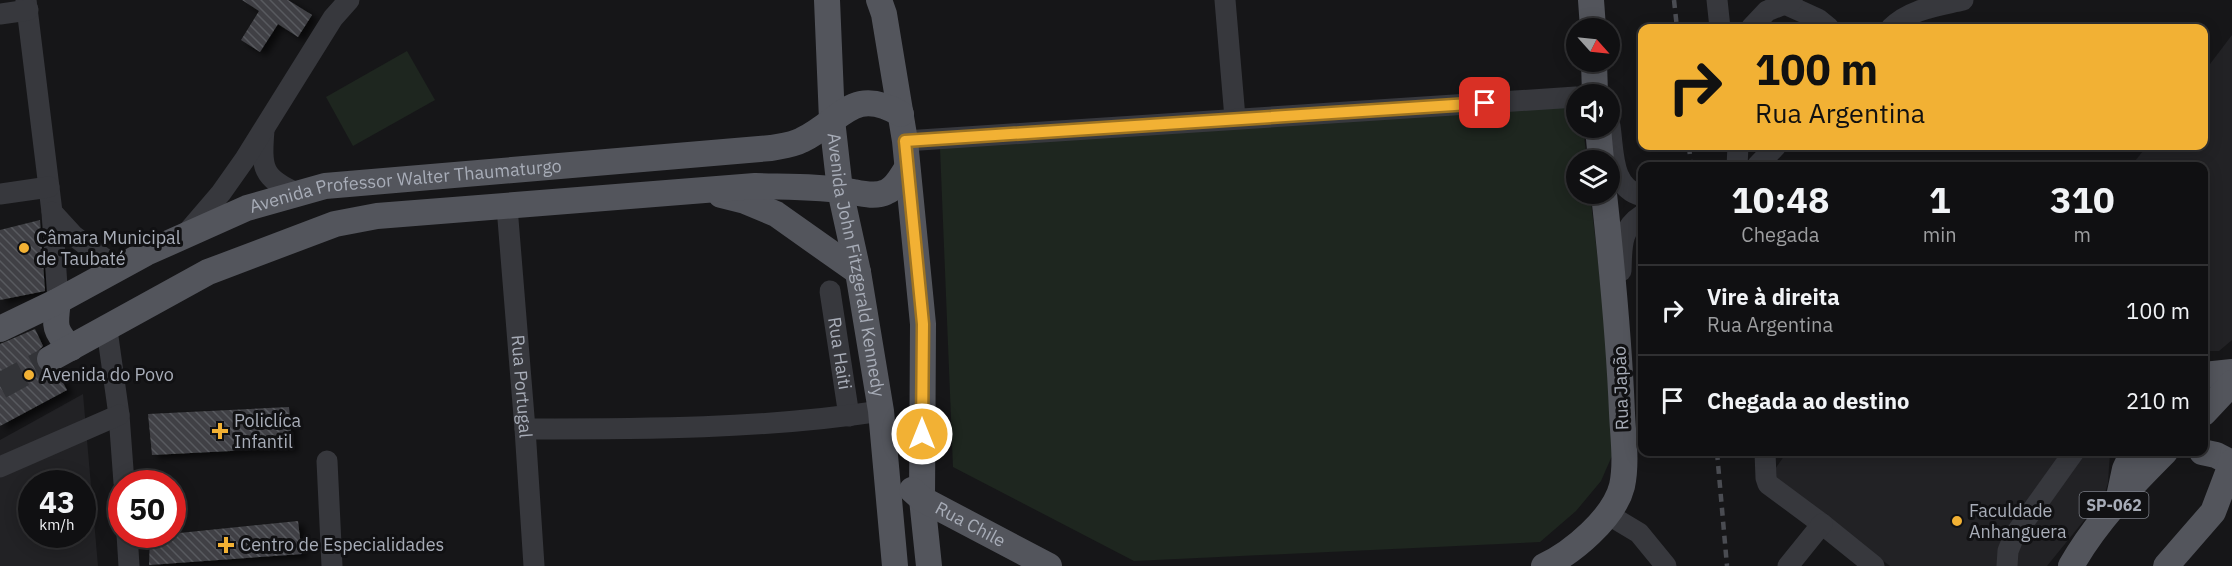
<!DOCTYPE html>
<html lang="pt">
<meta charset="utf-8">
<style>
body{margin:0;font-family:"IBM Plex Sans",sans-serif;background:#1e1e20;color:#f1f3f6;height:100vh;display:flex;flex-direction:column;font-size:22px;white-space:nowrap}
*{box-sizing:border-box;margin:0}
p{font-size:20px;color:#9c9d9f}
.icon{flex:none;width:33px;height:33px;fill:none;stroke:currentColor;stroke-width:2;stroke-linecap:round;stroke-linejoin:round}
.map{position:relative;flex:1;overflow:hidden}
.side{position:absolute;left:1638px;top:162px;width:570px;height:294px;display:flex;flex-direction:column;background:#101012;border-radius:12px;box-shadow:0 3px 15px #0003,0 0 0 2px #303032}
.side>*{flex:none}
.top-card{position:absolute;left:1638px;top:24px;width:570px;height:126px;border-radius:12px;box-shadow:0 3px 15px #0003,0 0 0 2px #303032;background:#f2b134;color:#111;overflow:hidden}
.needle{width:39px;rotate:117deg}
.fabs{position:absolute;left:1566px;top:18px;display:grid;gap:12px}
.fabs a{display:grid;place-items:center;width:54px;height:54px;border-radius:50%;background:#101012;box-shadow:0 3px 15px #0003,0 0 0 2px #303032;font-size:30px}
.speed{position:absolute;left:18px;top:470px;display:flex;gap:12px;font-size:30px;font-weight:700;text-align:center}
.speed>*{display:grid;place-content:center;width:78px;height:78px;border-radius:50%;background:#101012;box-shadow:0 3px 15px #0003,0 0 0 2px #303032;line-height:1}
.speed small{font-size:15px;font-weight:400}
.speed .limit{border:9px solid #d22;background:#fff;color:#111}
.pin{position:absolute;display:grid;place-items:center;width:51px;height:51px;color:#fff;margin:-26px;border-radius:12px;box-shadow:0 3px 9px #0006}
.me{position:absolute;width:66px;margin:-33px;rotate:0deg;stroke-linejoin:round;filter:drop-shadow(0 0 4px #0008)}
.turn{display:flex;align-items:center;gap:21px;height:126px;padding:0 18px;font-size:27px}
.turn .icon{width:78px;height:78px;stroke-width:2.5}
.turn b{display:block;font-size:42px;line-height:51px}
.eta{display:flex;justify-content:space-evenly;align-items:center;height:102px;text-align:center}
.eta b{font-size:36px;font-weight:700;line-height:42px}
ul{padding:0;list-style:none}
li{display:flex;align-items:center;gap:18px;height:90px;padding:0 18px;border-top:2px solid #303032}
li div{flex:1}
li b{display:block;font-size:22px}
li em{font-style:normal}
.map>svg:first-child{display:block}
.built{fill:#222225;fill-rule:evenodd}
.pitch{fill:#1e261f}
.building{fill:url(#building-back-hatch);filter:url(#shadow)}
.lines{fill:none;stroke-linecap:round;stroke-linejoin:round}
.major-tunnel{stroke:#333438;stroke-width:26;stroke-dasharray:26 13;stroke-linecap:butt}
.minor{stroke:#37383d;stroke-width:21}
.major{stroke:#53555c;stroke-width:26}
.rail{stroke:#4a4c52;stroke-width:4.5;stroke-dasharray:8 6;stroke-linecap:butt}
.route-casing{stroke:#9d7322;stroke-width:15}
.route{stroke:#f2b134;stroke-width:10}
.poi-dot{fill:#f2b134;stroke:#111113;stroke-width:2}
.labels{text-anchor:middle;stroke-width:6;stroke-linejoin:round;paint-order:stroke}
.shield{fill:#111113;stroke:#7b7e86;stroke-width:1.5}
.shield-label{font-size:16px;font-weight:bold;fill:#a8adb8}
.street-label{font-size:18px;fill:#a8adb8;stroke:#111113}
.poi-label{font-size:18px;fill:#a8adb8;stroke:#111113;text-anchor:start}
</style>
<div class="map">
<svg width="2232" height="566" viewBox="0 0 2232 566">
<defs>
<pattern id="building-back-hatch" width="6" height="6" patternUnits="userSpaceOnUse" patternTransform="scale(1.5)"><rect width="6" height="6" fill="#404145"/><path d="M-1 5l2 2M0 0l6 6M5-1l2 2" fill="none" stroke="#595a5e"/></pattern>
<filter id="shadow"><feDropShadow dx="6" dy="4" stdDeviation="3" flood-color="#0009"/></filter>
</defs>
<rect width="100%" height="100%" fill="#161618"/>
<!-- built -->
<g class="built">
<path d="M2232 35V340L2219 351H2204V166H2131L2147 146H2204V72Z"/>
<path d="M83 394 98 566H0V440ZM32 483H82V534H32Z"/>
<path d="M1787 452H2110L2108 483 2104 496 2047 566H1890L1770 476Z"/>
</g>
<!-- pitch -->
<g class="pitch">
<path d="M407 51 435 100 353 146 326 97Z"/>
<path d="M1576 106V128H1583L1587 160H1576V194H1590L1616 412 1615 449 1601 481 1576 511 1540 542 1134 561 953 467 940 148Z"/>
</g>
<!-- building -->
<g class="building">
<path d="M242 0H288L312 15 298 37 278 24 260 52 241 40 259 11Z"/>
<path d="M40 220 45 291 0 300V230Z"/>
<path d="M35 329 43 346 37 352 35 358 37 366 43 372 50 374 57 372 67 390 0 426V344Z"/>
<path d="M289 407 292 448 152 455 148 414Z"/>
<path d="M298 521 302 554 149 565 150 536Z"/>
</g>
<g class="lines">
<!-- major-tunnel -->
<path class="major-tunnel" d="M0 386 50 359"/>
<!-- minor -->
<g class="minor">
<path d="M26 0 52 212 58 301"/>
<path d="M1225 0 1235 118"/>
<path d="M1717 0 1720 28"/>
<path d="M1776 0 1818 19 1829 28"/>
<path d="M0 14 28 10"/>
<path d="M1751 28 1767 11 1792 1"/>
<path d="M1891 28C1910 9 1937 6 1963 0"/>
<path d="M1610 126C1614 153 1611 188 1642 196"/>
<path d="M264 130C261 168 262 178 297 193"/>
<path d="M905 141 1576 97"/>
<path d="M1737 166 1738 146"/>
<path d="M1757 166 1776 146"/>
<path d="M0 194 49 187"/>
<path id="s1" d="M507 207 525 429 534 566"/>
<path d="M52 212 74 236 117 268"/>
<path d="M185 235 221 193 245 159 333 18 349 0"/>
<path d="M1621 271C1622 247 1620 229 1642 215"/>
<path id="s2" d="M830 291 849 416"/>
<path d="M107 330 119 415 124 483"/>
<path d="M525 429C644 429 763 429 881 411"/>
<path d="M1765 452 1766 478 1768 484 1822 524 1874 566"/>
<path d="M327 461 332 566"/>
<path d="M0 467 119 415"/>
<path d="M1609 515 1639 533 1666 566"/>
<path d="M127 534 129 566"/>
<path d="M1788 566 1822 524"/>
<path d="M2007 566 2008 551 2014 536 2074 452"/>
</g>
<!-- major -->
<g class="major">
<path id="s3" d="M827 0 832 120 840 190 858 272 881 411 895 566"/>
<path d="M879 0 884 14 905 141 923 324 922 499 929 566"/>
<path d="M1591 0 1593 28"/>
<path d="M1594 62 1595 94"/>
<path d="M1598 128 1601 160"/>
<path d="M721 195 745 201 776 214 858 272"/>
<path d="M58 301C55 325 53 330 71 348"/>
<path id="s4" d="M0 329 58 301 146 253 247 208 325 186 771 148C781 146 793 145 802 140 842 121 852 85 901 114"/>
<path d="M50 359 208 272 335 224 377 216 755 186C788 187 821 186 853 192 863 194 876 197 886 192 896 188 901 177 907 168"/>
<path d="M2204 375 2232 372"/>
<path d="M2204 413 2232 383"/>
<path d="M2202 452 2216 455 2232 463"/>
<path id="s5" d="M912 490 922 499 1049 566"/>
<path d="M2119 497 2125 469 2133 452"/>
<path d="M1544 566C1572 553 1614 518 1622 486 1627 463 1623 436 1622 413 1619 339 1612 267 1604 194"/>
<path d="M2071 566C2096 522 2130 487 2165 452"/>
<path d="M2166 566 2213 512 2232 462"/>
</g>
<!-- rail -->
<g class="rail">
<path d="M1674 0 1677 28"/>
<path d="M1689 146 1691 166"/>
<path d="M1717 452 1727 566"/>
</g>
</g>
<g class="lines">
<!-- route casing -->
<g class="route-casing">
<path id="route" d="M922 434 923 324 905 141 1485 103"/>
</g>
<!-- route -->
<use href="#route" class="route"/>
</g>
<!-- markers -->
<g class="poi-dot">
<circle cx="24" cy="248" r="6"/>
<circle cx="29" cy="375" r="6"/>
<path d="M217 422h6v6h6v6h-6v6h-6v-6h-6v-6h6z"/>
<circle cx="1957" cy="521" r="6"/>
<path d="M223 536h6v6h6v6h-6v6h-6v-6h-6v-6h6z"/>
</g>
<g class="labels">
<!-- shield labels -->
<rect class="shield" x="2079.5" y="492" width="69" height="26" rx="4.5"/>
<g class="shield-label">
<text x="2114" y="511">SP-062</text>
</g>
<!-- street labels -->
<g class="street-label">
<text dy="6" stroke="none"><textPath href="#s4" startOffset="436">Avenida Professor Walter Thaumaturgo</textPath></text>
<text dy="6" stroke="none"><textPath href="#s3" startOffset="267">Avenida John Fitzgerald Kennedy</textPath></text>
<text dy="6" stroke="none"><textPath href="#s2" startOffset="63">Rua Haiti</textPath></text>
<text dy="6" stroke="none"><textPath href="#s1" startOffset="180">Rua Portugal</textPath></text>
<text transform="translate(1621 388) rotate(-92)" y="6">Rua Japão</text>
<text dy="6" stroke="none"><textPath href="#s5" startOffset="68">Rua Chile</textPath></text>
</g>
<!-- poi labels -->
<g class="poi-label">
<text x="36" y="244">Câmara Municipal<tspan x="36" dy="21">de Taubaté</tspan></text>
<text x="41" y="381">Avenida do Povo</text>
<text x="234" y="427">Policlíca<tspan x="234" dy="21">Infantil</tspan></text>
<text x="1969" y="517">Faculdade<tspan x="1969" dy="21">Anhanguera</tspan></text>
<text x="240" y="551">Centro de Especialidades</text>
</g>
</g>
</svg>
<div class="fabs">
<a><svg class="needle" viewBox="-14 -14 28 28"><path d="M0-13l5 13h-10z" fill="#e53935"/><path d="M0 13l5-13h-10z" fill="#9c9d9f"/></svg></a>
<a><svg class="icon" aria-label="sound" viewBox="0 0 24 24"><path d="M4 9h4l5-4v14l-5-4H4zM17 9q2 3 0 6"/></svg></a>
<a><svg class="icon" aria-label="layers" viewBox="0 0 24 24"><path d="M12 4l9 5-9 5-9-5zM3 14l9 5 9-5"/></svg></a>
</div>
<div class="speed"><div>43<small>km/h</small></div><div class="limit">50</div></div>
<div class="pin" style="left:1485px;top:103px;background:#d93025"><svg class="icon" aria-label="arrive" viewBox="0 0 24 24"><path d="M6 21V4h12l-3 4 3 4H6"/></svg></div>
<svg class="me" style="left:922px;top:434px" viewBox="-20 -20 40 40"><circle r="17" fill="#f2b134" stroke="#fff" stroke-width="3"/><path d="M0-11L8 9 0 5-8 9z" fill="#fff"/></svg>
<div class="top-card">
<div class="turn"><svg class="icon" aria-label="right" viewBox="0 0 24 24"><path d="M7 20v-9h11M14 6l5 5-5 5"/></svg><div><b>100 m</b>Rua Argentina</div></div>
</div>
<section class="side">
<div class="eta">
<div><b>10:48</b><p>Chegada</p></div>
<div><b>1</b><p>min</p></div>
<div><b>310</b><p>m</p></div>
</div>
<ul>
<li><svg class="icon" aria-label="right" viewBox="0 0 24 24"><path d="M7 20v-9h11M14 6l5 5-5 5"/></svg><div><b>Vire à direita</b><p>Rua Argentina</p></div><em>100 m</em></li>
<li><svg class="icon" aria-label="arrive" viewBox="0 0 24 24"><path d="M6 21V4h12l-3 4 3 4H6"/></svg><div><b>Chegada ao destino</b></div><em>210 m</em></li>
</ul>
</section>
</div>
